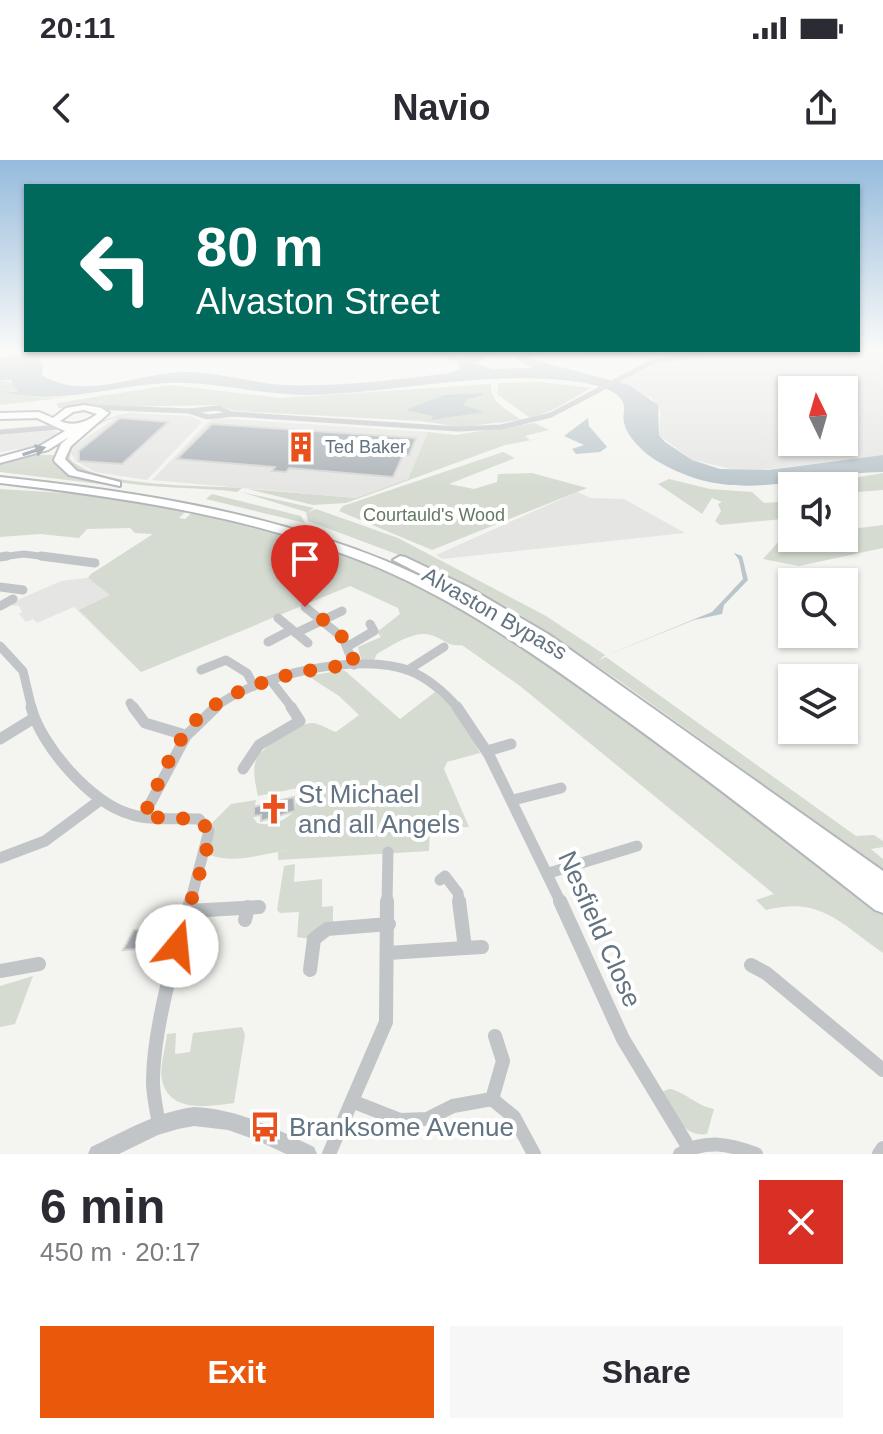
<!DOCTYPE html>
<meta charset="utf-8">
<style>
body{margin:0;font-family:Arial,sans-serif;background:#f7f7f7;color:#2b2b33;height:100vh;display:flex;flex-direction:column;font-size:30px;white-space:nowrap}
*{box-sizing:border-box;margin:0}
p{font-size:26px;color:#7c7c81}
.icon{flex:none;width:44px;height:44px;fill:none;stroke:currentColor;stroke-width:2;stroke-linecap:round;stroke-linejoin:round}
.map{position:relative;height:994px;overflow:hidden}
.side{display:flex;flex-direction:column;background:#fff;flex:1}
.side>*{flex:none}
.hud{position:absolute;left:24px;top:24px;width:836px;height:168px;border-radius:0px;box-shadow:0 2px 6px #0004;background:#00695c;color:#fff;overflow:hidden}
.needle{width:52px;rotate:355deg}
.controls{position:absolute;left:778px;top:216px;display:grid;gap:16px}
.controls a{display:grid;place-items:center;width:80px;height:80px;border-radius:0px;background:#fff;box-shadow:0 2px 6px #0004;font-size:40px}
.pin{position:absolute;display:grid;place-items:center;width:68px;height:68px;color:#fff;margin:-82px -34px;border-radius:50% 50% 50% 0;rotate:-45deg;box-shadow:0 0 8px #0007}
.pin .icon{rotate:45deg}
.me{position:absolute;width:88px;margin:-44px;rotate:17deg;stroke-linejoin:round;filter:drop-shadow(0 0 6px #0008)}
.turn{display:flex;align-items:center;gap:28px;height:168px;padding:0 40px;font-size:36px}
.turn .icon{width:104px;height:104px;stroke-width:2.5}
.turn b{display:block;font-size:56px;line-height:68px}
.round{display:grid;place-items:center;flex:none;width:84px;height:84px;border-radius:0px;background:#f7f7f7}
.summary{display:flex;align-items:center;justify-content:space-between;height:136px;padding:0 40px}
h1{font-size:48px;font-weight:700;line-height:60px}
.primary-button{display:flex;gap:16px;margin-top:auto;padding:16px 40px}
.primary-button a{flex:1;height:92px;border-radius:0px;background:#ea580c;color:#fff;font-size:32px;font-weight:700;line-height:92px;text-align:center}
.primary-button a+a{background:#f7f7f7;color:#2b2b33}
.status{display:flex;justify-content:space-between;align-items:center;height:56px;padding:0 40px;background:#fff;direction:ltr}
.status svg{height:22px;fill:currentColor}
header{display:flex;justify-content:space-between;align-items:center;height:104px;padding:0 40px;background:#fff;font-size:36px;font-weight:700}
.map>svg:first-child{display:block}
.built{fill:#e5e6e4;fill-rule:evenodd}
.green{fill:#d5dbd1}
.water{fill:#bac6cb}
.building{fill:#abb2b7;stroke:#d5d5d3;stroke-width:2}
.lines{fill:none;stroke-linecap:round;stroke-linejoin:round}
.trunk-casing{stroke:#b4b7ba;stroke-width:4}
.minor-far4{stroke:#c1c5c8;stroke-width:5}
.minor-far3{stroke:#c1c5c8;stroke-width:7}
.minor-far2{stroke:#c1c5c8;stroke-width:9}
.minor-far1{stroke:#c1c5c8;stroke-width:11}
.minor{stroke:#c1c5c8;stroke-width:14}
.tertiary{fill:#c1c5c8;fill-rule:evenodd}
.trunk{fill:#fff;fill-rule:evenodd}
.oneway{fill:#919da8}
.route{stroke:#ea580c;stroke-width:14;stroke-dasharray:0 25.2}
.labels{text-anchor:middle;stroke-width:8;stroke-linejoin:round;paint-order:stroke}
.far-poi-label{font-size:18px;fill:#627382;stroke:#fff;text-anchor:start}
.far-park-label{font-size:18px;fill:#657961;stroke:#fff}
.street-label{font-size:22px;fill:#627382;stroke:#fff}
.near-poi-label{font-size:26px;fill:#627382;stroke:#fff;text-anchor:start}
.near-street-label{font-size:26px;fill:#627382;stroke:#fff}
</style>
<div class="status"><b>20:11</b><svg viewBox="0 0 49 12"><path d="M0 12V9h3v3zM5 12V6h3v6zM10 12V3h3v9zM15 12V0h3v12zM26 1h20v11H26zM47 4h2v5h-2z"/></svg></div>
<header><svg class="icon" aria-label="back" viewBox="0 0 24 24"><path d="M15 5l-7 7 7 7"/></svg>Navio<svg class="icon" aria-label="share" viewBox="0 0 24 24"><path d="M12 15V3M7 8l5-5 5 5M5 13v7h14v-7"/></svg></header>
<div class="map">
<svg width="883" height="994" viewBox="0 0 883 994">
<rect width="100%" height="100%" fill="#f4f4f0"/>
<!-- built -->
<g class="built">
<path d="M692 190H883V295L745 312 692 300 659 275 661 252 651 238 620 222 647 208 700 194ZM792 230H844V282H792Z"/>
<path d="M130 253 191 256 202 262 147 320 95 312 75 301 71 293 74 286 117 257Z"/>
<path d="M216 258 394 270 428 272 408 319 356 338 152 320 208 262Z"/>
<path d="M53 270 59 273 36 286 0 292V273Z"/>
<path d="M577 332 591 338 624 339 685 373 442 399 436 395Z"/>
<path d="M183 406 259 464 141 512 74 447 37 463 33 459 26 462 19 454 22 452 19 446 6 445 61 421Z"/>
</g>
<!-- green -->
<g class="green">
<path d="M0 220 16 223 18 232 5 230C25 241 72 238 96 234L0 245Z"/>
<path d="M540 222 591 228 553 250 530 258 497 234 499 223Z"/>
<path d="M491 224C489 242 508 250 521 260L460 267 420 261 236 251 215 245 58 248 57 243 170 225 281 238Z"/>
<path d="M138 252C114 255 71 272 70 299 98 328 202 325 242 328L237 332C192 325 103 332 68 303L65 293C78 268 111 254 138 252Z"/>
<path d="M535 263 549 270 525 276 530 280 547 277 505 285 346 343 313 345 248 329 356 338 408 319 428 272 455 275Z"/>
<path d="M47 289 38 295H56L57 304 75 317 109 325 0 312V302Z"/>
<path d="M503 292 515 298 449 324 474 329 497 322 498 314 532 313 587 328 432 390 339 351 343 346Z"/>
<path d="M883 313V330L844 333V326H807Z"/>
<path d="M669 319 710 329 752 332 764 343 792 341V358L720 365 715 361 721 351 718 344 722 342 712 338 702 354 658 324Z"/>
<path d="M0 329 112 336 187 350 179 358 185 359 193 352 338 391 413 422 480 460 591 531 883 751V793C840 763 821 736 766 750L756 740 774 734 520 526 462 485C448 487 444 479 431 475 414 470 391 486 377 494L374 500 361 499 358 487 381 477 377 472 400 454 398 448 350 426 141 512 79 450 110 435 88 418 91 414 153 374 135 373 130 368 87 369 79 378 40 374 0 377Z"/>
<path d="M241 332 314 348 307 353 316 349 398 378 546 456 605 495 599 500 606 497 856 676 874 675 883 681V687L871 689 883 699V710L621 522 513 450 426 405 308 361 306 352Z"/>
<path d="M212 334 301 356 305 363 206 339Z"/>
<path d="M883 365V388L799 406 763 399 781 379 802 384 844 378V370Z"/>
<path d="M344 510 400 559 435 532 460 554 480 593 447 602 444 609 469 667 430 668 429 691 278 700V692L295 689C268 692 236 705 210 695L212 663 231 644 256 640 253 657 257 663C273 667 283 661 295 651L298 628 258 636C250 600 253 595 284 575 293 570 303 564 312 563 319 563 329 570 336 572L359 555 339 536 308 516Z"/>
<path d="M295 704 294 722 322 719V747L333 746V764L310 779 297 777 299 752 280 753 277 750 284 706Z"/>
<path d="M33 816 15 864 0 867V826Z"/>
<path d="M242 867 245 875 234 943C210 946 169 954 162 920 159 907 166 887 167 874L176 873 175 894 190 892 193 873Z"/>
<path d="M669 929C683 930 696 946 714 949L707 974C682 978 672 950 662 932Z"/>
</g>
<!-- water -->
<g class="water">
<path d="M38 190H50L39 196 43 204 42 215C82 241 137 214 181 212 215 211 250 223 284 225 339 227 396 220 450 213L460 209 457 202 427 190H448L461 197 481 190H504L476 203 492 209 533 208 515 198 527 190H661L610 194 554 190 526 198 629 225 658 245 659 275 665 282 692 300 720 309 768 310 883 295V312C802 313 737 348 659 302 645 294 627 278 624 262 622 254 627 246 621 239 611 226 586 223 571 221 483 210 396 233 307 235 260 235 214 221 168 223 112 225 58 247 1 231L18 232 11 220H0V199C14 194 25 197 38 190Z"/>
<path d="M481 233 484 235 468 239 463 245 484 252 431 260 433 256 406 250 444 235Z"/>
<path d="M588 258 589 266 607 287 600 292 576 294 572 289 584 285 564 276Z"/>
<path d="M734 393 742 396 748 420 724 445 722 454 694 460 597 499 712 452 743 419 739 400Z"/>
</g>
<!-- building -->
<g class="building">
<path d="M120 258 168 262 122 304 79 301V291Z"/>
<path d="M212 264 416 278 409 295H403L393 317 289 308 286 312 272 311 275 307 177 299Z"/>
<path d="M294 637 295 651 261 661V655L254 656V647Z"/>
<path d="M134 770H146V788L123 790Z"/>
</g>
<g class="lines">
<!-- trunk casing -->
<g class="trunk-casing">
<g id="trunk">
<path d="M84 245 101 248 109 253 71 286 65 299 77 311 120 322V326L69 315 55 302 54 300 61 284 69 277 48 290 0 303V297L40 286 65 271 37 258 0 259V253L39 252 53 258 66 248ZM84 250 97 254C87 262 73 267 60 261L73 252Z"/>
<path d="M0 317C132 331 262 351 386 401 444 425 499 458 551 492L458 433 393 400 400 396 405 397 468 427 548 474 883 711V753L875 750C786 680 697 611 605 545 533 493 459 442 377 407 257 357 129 338 0 323Z"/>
</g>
</g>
<!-- minor-far4 -->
<g class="minor-far4">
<path d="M90 247 189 251 218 248 230 253"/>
<path d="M189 251 208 257 233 254 458 269 501 267 551 255 650 203 717 190"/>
<path d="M0 272 59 267"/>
</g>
<!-- minor-far3 -->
<path class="minor-far3" d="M0 397 24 394 55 398"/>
<!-- minor-far2 -->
<g class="minor-far2">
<path d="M41 396 95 403"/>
<path d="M0 397 7 396"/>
<path d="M0 427 23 430"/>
<path d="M0 446 13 439"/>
<path d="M305 447 343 478 354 505"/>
<path d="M278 458 308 483"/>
<path d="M296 473 342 451"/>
<path d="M268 482 291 470"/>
<path d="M350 485 374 471 370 464"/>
<path d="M0 486 23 511 32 549"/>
<path d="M201 510 226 500 247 513 254 526"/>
<path d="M408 510 444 487"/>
<path d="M272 522 293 549"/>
<path d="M130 543 134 549"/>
<path d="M213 549C254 515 360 491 410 511 430 519 445 533 459 549"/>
</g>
<!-- minor-far1 -->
<g class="minor-far1">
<path d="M31 547C41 586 91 643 130 654 150 661 178 658 199 659L209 671 190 743"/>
<path d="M133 547 145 563 185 575"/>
<path d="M457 547 489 595 561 743"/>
<path d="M0 579 34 558"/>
<path d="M487 591 511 584"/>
<path d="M243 609 259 585 300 561 291 547"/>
<path d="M513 640 561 628"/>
<path d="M143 657 186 576 216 547"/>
<path d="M0 698 45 681 99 641"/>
<path d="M549 713 637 686"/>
<path d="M440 720 445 716 458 733 459 743"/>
<path d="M387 743 388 692"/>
</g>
<!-- minor -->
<g class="minor">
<path d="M560 741 623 879 689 988"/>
<path d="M188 751 259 747"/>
<path d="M245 760 248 747"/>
<path d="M465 788 482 787"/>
<path d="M388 793 465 788 459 741"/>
<path d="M751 805 766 813 883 910"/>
<path d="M310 810 314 779 327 769 389 764"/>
<path d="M0 811 39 804"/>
<path d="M492 939 514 957 534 994"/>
<path d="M354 942 400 960 427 959 453 946 492 939 503 901 495 876"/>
<path d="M159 965C157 951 153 936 153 922 153 869 175 793 191 741"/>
<path d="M329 994 386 862 387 741"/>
<path d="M680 994C706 979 729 984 756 994"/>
<path d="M879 994 883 988"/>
</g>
<!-- tertiary -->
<path class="tertiary" d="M194 947C238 949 275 968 314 987L317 994H286L256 980 228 970 194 966 178 969 158 975 119 994H88L91 987C125 971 156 952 194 947Z"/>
<!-- trunk -->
<use href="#trunk" class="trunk"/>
</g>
<!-- one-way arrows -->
<defs><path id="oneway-solid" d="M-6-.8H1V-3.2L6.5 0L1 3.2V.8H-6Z" transform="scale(2)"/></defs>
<use class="oneway" href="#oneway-solid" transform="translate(34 291) rotate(-18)"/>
<!-- sky -->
<linearGradient id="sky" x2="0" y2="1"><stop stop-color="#95bbdc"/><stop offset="0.58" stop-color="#fafaf8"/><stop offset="1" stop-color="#fafaf8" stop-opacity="0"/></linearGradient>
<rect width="883" height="329" fill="url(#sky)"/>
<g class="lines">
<!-- route -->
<path class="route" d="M177 786 206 693 209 671 199 659 143 657C157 628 169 594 189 568 222 526 303 508 354 505 351 476 327 463 305 447"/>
</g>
<!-- icons -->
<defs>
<g id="building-bare" transform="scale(2.4)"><path d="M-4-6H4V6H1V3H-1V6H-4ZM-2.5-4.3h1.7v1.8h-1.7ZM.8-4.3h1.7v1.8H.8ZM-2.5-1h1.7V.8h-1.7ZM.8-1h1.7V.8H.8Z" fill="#e9501b" stroke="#fff" stroke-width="2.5" paint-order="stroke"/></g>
<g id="church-bare" transform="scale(2.4)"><path d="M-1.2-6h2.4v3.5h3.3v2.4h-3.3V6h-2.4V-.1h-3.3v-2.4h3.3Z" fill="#e9501b" stroke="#fff" stroke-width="2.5" paint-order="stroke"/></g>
<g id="bus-bare" transform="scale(2.4)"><path d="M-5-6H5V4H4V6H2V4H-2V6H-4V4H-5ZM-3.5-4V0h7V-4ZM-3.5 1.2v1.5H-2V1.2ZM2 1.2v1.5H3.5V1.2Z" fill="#e9501b" stroke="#fff" stroke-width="2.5" paint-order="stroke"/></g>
</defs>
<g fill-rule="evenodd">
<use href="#building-bare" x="301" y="287"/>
<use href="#church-bare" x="274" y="649"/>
<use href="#bus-bare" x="265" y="967"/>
</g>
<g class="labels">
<!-- far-poi labels -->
<g class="far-poi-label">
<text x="325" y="293">Ted Baker</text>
</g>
<!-- far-park labels -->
<g class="far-park-label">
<text x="434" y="361">Courtauld's Wood</text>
</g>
<!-- street labels -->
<g class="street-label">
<text transform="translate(495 453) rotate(30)" y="8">Alvaston Bypass</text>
</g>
<!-- near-poi labels -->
<g class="near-poi-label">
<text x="298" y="643">St Michael<tspan x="298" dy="30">and all Angels</tspan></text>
<text x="289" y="976">Branksome Avenue</text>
</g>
<!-- near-street labels -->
<g class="near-street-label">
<text transform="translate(600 769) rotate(66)" y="9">Nesfield Close</text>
</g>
</g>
</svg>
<div class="controls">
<a><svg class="needle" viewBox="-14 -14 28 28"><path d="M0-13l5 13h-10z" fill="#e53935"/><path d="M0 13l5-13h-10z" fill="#7c7c81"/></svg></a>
<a><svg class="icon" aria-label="sound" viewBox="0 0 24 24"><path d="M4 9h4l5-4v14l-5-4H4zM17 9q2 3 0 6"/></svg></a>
<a><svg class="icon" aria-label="search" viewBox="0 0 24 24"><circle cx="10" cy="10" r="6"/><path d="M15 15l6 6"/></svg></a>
<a><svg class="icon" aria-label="layers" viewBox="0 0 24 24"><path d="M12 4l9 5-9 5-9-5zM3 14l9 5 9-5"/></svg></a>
</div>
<div class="pin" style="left:305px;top:447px;background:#d93025"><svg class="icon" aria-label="arrive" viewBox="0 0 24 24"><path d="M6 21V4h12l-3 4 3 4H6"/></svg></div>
<svg class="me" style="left:177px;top:786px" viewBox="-20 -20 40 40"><circle r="19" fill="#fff"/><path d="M0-13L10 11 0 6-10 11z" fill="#ea580c"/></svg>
<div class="hud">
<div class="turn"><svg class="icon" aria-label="left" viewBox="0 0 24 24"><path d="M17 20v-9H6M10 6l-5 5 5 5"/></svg><div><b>80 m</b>Alvaston Street</div></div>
</div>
</div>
<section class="side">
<div class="summary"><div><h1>6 min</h1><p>450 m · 20:17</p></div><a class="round" style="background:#d93025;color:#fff"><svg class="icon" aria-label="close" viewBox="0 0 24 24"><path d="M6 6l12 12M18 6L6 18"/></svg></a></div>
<div class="primary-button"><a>Exit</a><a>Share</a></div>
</section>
